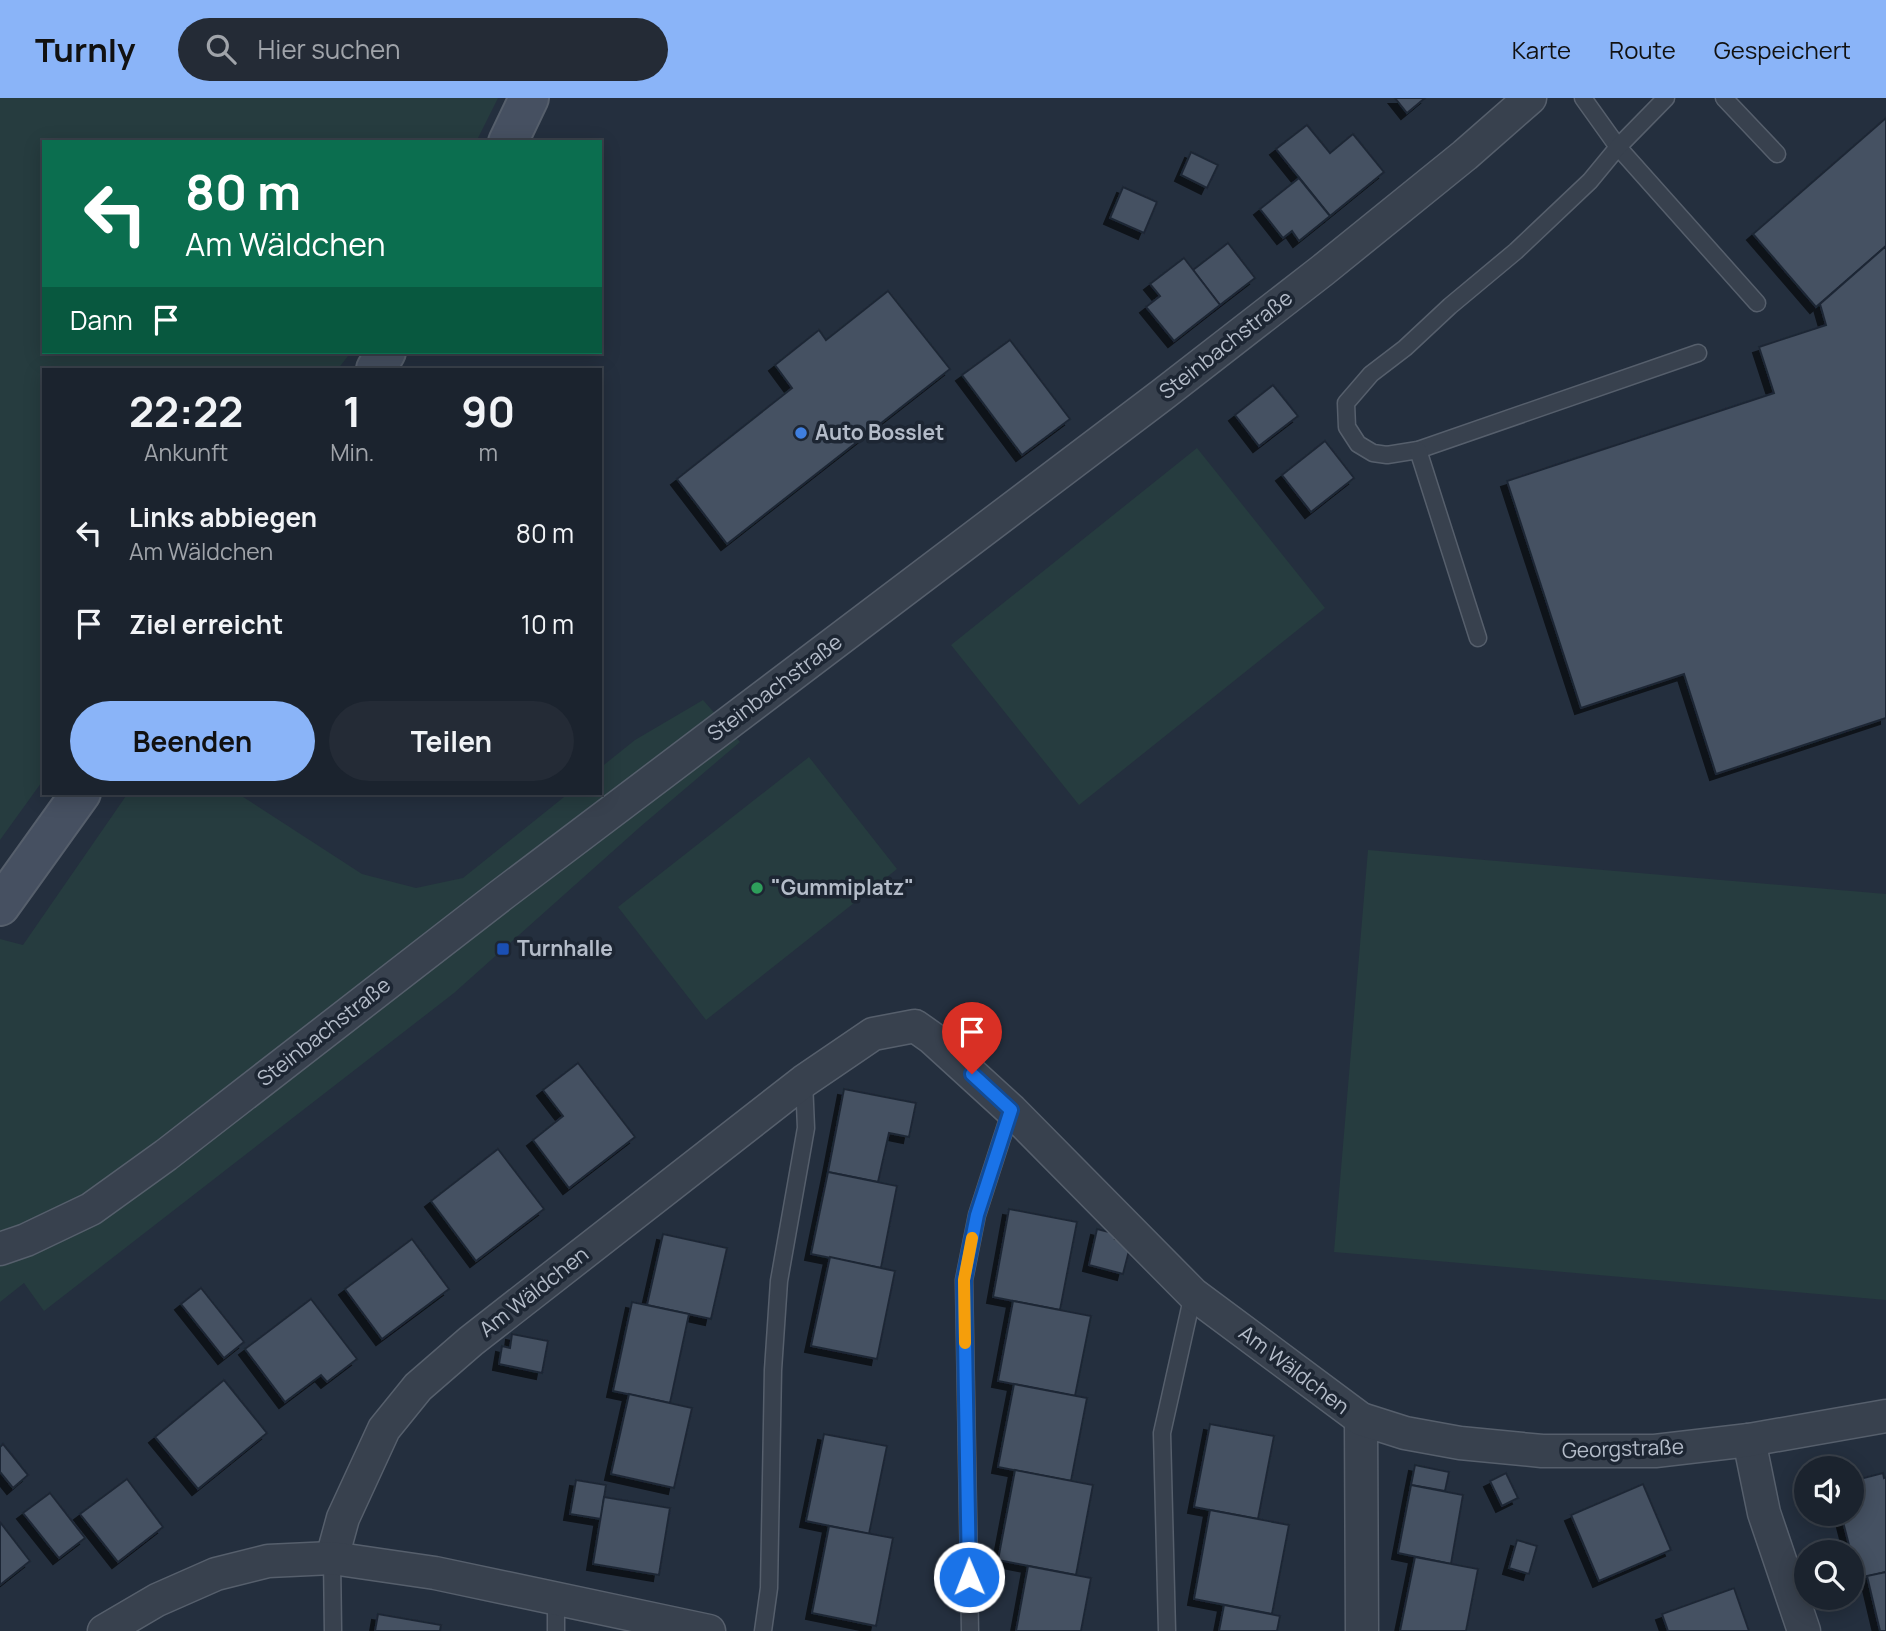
<!DOCTYPE html>
<html lang="de">
<meta charset="utf-8">
<style>
body{margin:0;font-family:Manrope,sans-serif;background:#242b36;color:#f1f3f6;height:100vh;display:flex;flex-direction:column;font-size:26px;white-space:nowrap}
*{box-sizing:border-box;margin:0}
p{font-size:23px;color:#a0a4aa}
.icon{flex:none;width:38px;height:38px;fill:none;stroke:currentColor;stroke-width:2;stroke-linecap:round;stroke-linejoin:round}
.map{position:relative;flex:1;overflow:hidden}
.sheet{position:absolute;left:42px;top:270px;width:560px;height:427px;display:flex;flex-direction:column;background:#1b232e;border-radius:0px;box-shadow:0 4px 18px #0003,0 0 0 2px #39404a}
.sheet>*{flex:none}
.hud{position:absolute;left:42px;top:42px;width:560px;height:214px;border-radius:0px;box-shadow:0 4px 18px #0003,0 0 0 2px #39404a;background:#0b6e4f;color:#fff;overflow:hidden}
.controls{position:absolute;left:1794px;top:1358px;display:grid;gap:14px}
.controls a{display:grid;place-items:center;width:70px;height:70px;border-radius:50%;background:#1b232e;box-shadow:0 4px 18px #0003,0 0 0 2px #39404a;font-size:35px}
.pin{position:absolute;display:grid;place-items:center;width:60px;height:60px;color:#fff;margin:-72px -30px;border-radius:50% 50% 50% 0;rotate:-45deg;box-shadow:0 0 7px #0007}
.pin .icon{rotate:45deg}
.me{position:absolute;width:77px;margin:-38px;rotate:359deg;stroke-linejoin:round;filter:drop-shadow(0 0 5px #0008)}
.turn{display:flex;align-items:center;gap:24px;height:147px;padding:0 28px;font-size:32px}
.turn .icon{width:91px;height:91px;stroke-width:2.5}
.turn b{display:block;font-size:49px;line-height:60px}
.then{display:flex;align-items:center;height:66px;padding:0 28px;background:#0003;gap:14px;font-size:26px}
.eta{display:flex;justify-content:space-evenly;align-items:center;height:119px;text-align:center}
.eta b{font-size:42px;font-weight:700;line-height:49px}
.action{display:flex;gap:14px;margin-top:auto;padding:14px 28px}
.action a{flex:1;height:80px;border-radius:42px;background:#8ab4f8;color:#111;font-size:28px;font-weight:700;line-height:80px;text-align:center}
.action a+a{background:#242b36;color:#f1f3f6}
ul{padding:0;list-style:none}
li{display:flex;align-items:center;gap:21px;height:91px;padding:0 28px}
li div{flex:1}
li b{display:block;font-size:26px}
li em{font-style:normal}
header{display:flex;align-items:center;gap:42px;box-sizing:border-box;height:98px;padding:0 35px;background:#8ab4f8;color:#111}
header strong{font-size:33px}
nav{display:flex;gap:38px;margin-inline-start:auto;font-size:24px}
.search{width:490px;height:63px;background:#242b36;display:flex;align-items:center;gap:18px;box-sizing:border-box;padding:0 24px;border-radius:38px;color:#a0a4aa;font-size:26px}
.map>svg:first-child{display:block}
.green{fill:#263c3f}
.building{fill:#455162;stroke:#1f2835;stroke-width:2;filter:url(#shadow)}
.lines{fill:none;stroke-linecap:round;stroke-linejoin:round}
.lane-casing{stroke:#565f6c;stroke-width:19}
.street-casing{stroke:#565f6c;stroke-width:35}
.secondary-casing{stroke:#565f6c;stroke-width:42}
.lane{stroke:#38414e;stroke-width:16}
.street{stroke:#38414e;stroke-width:32}
.secondary{stroke:#465061;stroke-width:38}
.route-casing{stroke:#114b97;stroke-width:18}
.route{stroke:#1a73e8;stroke-width:12}
.slow{stroke:#f59e0b;stroke-width:12}
.shop-dot{fill:#3f7fe0;stroke:#1d2633;stroke-width:2.5}
.leisure-dot{fill:#2e9e5b;stroke:#1d2633;stroke-width:2.5}
.transit-dot{fill:#1a4fb4;stroke:#1d2633;stroke-width:2.5}
.labels{text-anchor:middle;stroke-width:7;stroke-linejoin:round;paint-order:stroke}
.street-label{font-size:21px;fill:#b4bcc9;stroke:#1d2633}
.poi-label{font-size:21px;font-weight:bold;fill:#b4bcc9;stroke:#1d2633;text-anchor:start}
</style>
<header>
<strong>Turnly</strong>
<div class="search"><svg class="icon" aria-label="search" viewBox="0 0 24 24"><circle cx="10" cy="10" r="6"/><path d="M15 15l6 6"/></svg>Hier suchen</div>
<nav><a>Karte</a><a>Route</a><a>Gespeichert</a></nav>
</header>
<div class="map">
<svg width="1886" height="1533" viewBox="0 0 1886 1533">
<defs>
<filter id="shadow"><feDropShadow dx="-6" dy="6" stdDeviation="0" flood-color="#0009"/></filter>
</defs>
<rect width="100%" height="100%" fill="#242f3e"/>
<!-- green -->
<g class="green">
<path d="M0 0H498L476 44H44V254H351L338 271H44V681L0 742Z"/>
<path d="M1197 350 1325 510 1079 707 951 547Z"/>
<path d="M703 602 740 644 640 729 454 895 44 1213 24 1185 0 1204V841L23 847 128 695H237L362 776 416 790 463 780 569 695H600V670L635 642Z"/>
<path d="M809 659 897 771 706 922 618 809Z"/>
<path d="M1368 752 1886 796V1202L1334 1154Z"/>
</g>
<!-- building -->
<g class="building">
<path d="M1395 0H1425L1407 15Z"/>
<path d="M1886 20V148L1816 209 1753 136Z"/>
<path d="M1307 27 1330 55 1353 36 1384 74 1330 118 1276 51Z"/>
<path d="M1191 54 1218 67 1207 90 1181 77Z"/>
<path d="M1299 80 1330 118 1299 143 1292 133 1283 140 1260 111Z"/>
<path d="M1123 89 1157 104 1144 135 1110 120Z"/>
<path d="M1228 145 1255 180 1220 207 1193 172Z"/>
<path d="M1886 148V620L1716 676 1684 576 1581 610 1507 383 1774 295 1759 249 1826 227 1820 206Z"/>
<path d="M1184 160 1220 207 1174 243 1146 209 1160 198 1150 186Z"/>
<path d="M888 193 950 271 727 446 677 381 792 290 775 267 819 232 826 242Z"/>
<path d="M1010 242 1070 321 1022 357 962 277Z"/>
<path d="M1273 287 1298 318 1259 348 1235 317Z"/>
<path d="M1325 343 1354 380 1311 414 1282 377Z"/>
<path d="M578 965 635 1039 569 1090 533 1042 563 1018 543 992Z"/>
<path d="M844 991 916 1005 909 1039 889 1035 878 1084 828 1074Z"/>
<path d="M498 1051 544 1111 476 1163 431 1103Z"/>
<path d="M828 1074 897 1088 881 1170 811 1156Z"/>
<path d="M1009 1111 1077 1124 1060 1212 993 1199Z"/>
<path d="M1097 1131 1117 1136 1115 1141 1131 1145 1123 1176 1089 1167Z"/>
<path d="M663 1136 727 1150 711 1221 647 1207Z"/>
<path d="M412 1141 449 1191 382 1241 345 1191Z"/>
<path d="M830 1159 895 1173 877 1261 811 1248Z"/>
<path d="M201 1190 244 1244 224 1260 181 1206Z"/>
<path d="M311 1201 357 1261 327 1284 321 1277 285 1304 245 1251Z"/>
<path d="M1013 1203 1091 1218 1075 1298 998 1283Z"/>
<path d="M632 1204 689 1216 670 1305 613 1293Z"/>
<path d="M512 1236 548 1243 542 1275 499 1266 502 1248 510 1250Z"/>
<path d="M224 1282 267 1335 198 1391 155 1339Z"/>
<path d="M1014 1286 1087 1300 1071 1383 998 1369Z"/>
<path d="M629 1296 692 1310 674 1390 611 1376Z"/>
<path d="M1210 1326 1274 1338 1258 1421 1194 1409Z"/>
<path d="M824 1336 887 1348 869 1436 806 1423Z"/>
<path d="M3 1346 28 1377 13 1390 0 1374V1349Z"/>
<path d="M1415 1367 1449 1374 1445 1393 1411 1387Z"/>
<path d="M1015 1372 1093 1387 1076 1477 998 1462Z"/>
<path d="M1506 1375 1518 1400 1502 1408 1490 1383Z"/>
<path d="M1883 1375 1884 1380 1886 1379V1474L1852 1482V1454H1841L1840 1449 1849 1447 1841 1416H1852V1383Z"/>
<path d="M127 1381 163 1429 118 1464 80 1416Z"/>
<path d="M576 1382 606 1387 601 1421 570 1416Z"/>
<path d="M1643 1386 1671 1452 1599 1483 1571 1417Z"/>
<path d="M1411 1387 1463 1397 1451 1466 1398 1455Z"/>
<path d="M50 1395 85 1440 59 1460 23 1415Z"/>
<path d="M604 1399 670 1410 659 1477 593 1466Z"/>
<path d="M1210 1412 1289 1427 1272 1516 1194 1501Z"/>
<path d="M0 1424 30 1463 0 1487Z"/>
<path d="M829 1428 893 1440 876 1528 812 1515Z"/>
<path d="M1517 1442 1537 1448 1529 1476 1509 1470Z"/>
<path d="M1415 1459 1478 1471 1466 1533H1400Z"/>
<path d="M1028 1468 1091 1480 1081 1533H1016Z"/>
<path d="M1886 1474V1533H1880L1867 1478Z"/>
<path d="M1734 1490 1749 1533H1668L1662 1516Z"/>
<path d="M1224 1507 1280 1518 1277 1533H1219Z"/>
<path d="M378 1516 441 1527 440 1533H375Z"/>
</g>
<g class="lines">
<!-- lane casing -->
<g class="lane-casing">
<g id="lane">
<path d="M1583 0 1618 49 1757 205"/>
<path d="M1666 0 1618 49 1590 83 1516 153 1450 208 1405 250 1371 276 1346 305 1347 329 1358 346 1373 355 1387 357 1418 352 1698 255"/>
<path d="M1724 0 1777 56"/>
<path d="M1418 352 1478 540"/>
<path d="M332 1460 333 1533"/>
<path d="M556 1533V1501"/>
<path d="M763 1533 769 1490 773 1272 779 1183 806 1030 804 983"/>
<path d="M970 1533 964 1182 977 1117 1011 1012"/>
<path d="M1167 1533 1162 1335 1193 1196"/>
</g>
</g>
<!-- street casing -->
<g class="street-casing">
<g id="street">
<path d="M0 1151 26 1142 91 1111 166 1057 500 798 1162 297 1323 172 1465 57 1530 0"/>
<path d="M1361 1321 1362 1533"/>
<path d="M1749 1342 1764 1415 1804 1533"/>
<path d="M332 1460 343 1420 384 1331 418 1289 471 1243 804 983 873 936 915 928 932 940 1011 1012 1193 1196 1361 1321 1405 1335 1460 1345 1542 1353H1655L1749 1342 1886 1318"/>
<path d="M104 1533 157 1502 216 1476 268 1463 332 1460 435 1475 709 1533"/>
</g>
</g>
<!-- secondary casing -->
<g class="secondary-casing">
<g id="secondary">
<path d="M508 44 529 0"/>
<path d="M376 271 386 254"/>
<path d="M0 808 81 695"/>
</g>
</g>
<!-- lane -->
<use href="#lane" class="lane"/>
<!-- street -->
<use href="#street" class="street"/>
<!-- secondary -->
<use href="#secondary" class="secondary"/>
</g>
<g class="lines">
<!-- route casing -->
<g class="route-casing">
<path id="route" d="M969 1479 964 1182 977 1117 1011 1012 972 976"/>
</g>
<!-- route -->
<use href="#route" class="route"/>
<!-- slow -->
<path class="slow" d="M965 1245 964 1182 972 1140"/>
</g>
<!-- markers -->
<circle class="shop-dot" cx="801" cy="335" r="7"/>
<circle class="leisure-dot" cx="757" cy="790" r="7"/>
<rect class="transit-dot" x="496" y="844" width="14" height="14" rx="3.5"/>
<g class="labels">
<!-- street labels -->
<g class="street-label">
<text transform="translate(1226 247) rotate(-38)" y="7">Steinbachstraße</text>
<text transform="translate(775 590) rotate(-37)" y="7">Steinbachstraße</text>
<text transform="translate(324 934) rotate(-38)" y="7">Steinbachstraße</text>
<text transform="translate(534 1194) rotate(-38)" y="7">Am Wäldchen</text>
<text transform="translate(1294 1272) rotate(37)" y="7">Am Wäldchen</text>
<text transform="translate(1623 1351) rotate(-2)" y="7">Georgstraße</text>
</g>
<!-- poi labels -->
<g class="poi-label">
<text x="815" y="342">Auto Bosslet</text>
<text x="771" y="797">"Gummiplatz"</text>
<text x="517" y="858">Turnhalle</text>
</g>
</g>
</svg>
<div class="controls">
<a><svg class="icon" aria-label="sound" viewBox="0 0 24 24"><path d="M4 9h4l5-4v14l-5-4H4zM17 9q2 3 0 6"/></svg></a>
<a><svg class="icon" aria-label="search" viewBox="0 0 24 24"><circle cx="10" cy="10" r="6"/><path d="M15 15l6 6"/></svg></a>
</div>
<div class="pin" style="left:972px;top:976px;background:#d93025"><svg class="icon" aria-label="arrive" viewBox="0 0 24 24"><path d="M6 21V4h12l-3 4 3 4H6"/></svg></div>
<svg class="me" style="left:969px;top:1479px" viewBox="-20 -20 40 40"><circle r="17" fill="#1a73e8" stroke="#fff" stroke-width="3"/><path d="M0-11L8 9 0 5-8 9z" fill="#fff"/></svg>
<div class="hud">
<div class="turn"><svg class="icon" aria-label="left" viewBox="0 0 24 24"><path d="M17 20v-9H6M10 6l-5 5 5 5"/></svg><div><b>80 m</b>Am Wäldchen</div></div>
<div class="then">Dann<svg class="icon" aria-label="arrive" viewBox="0 0 24 24"><path d="M6 21V4h12l-3 4 3 4H6"/></svg></div>
</div>
<section class="sheet">
<div class="eta">
<div><b>22:22</b><p>Ankunft</p></div>
<div><b>1</b><p>Min.</p></div>
<div><b>90</b><p>m</p></div>
</div>
<ul>
<li><svg class="icon" aria-label="left" viewBox="0 0 24 24"><path d="M17 20v-9H6M10 6l-5 5 5 5"/></svg><div><b>Links abbiegen</b><p>Am Wäldchen</p></div><em>80 m</em></li>
<li><svg class="icon" aria-label="arrive" viewBox="0 0 24 24"><path d="M6 21V4h12l-3 4 3 4H6"/></svg><div><b>Ziel erreicht</b></div><em>10 m</em></li>
</ul>
<div class="action"><a>Beenden</a><a>Teilen</a></div>
</section>
</div>
